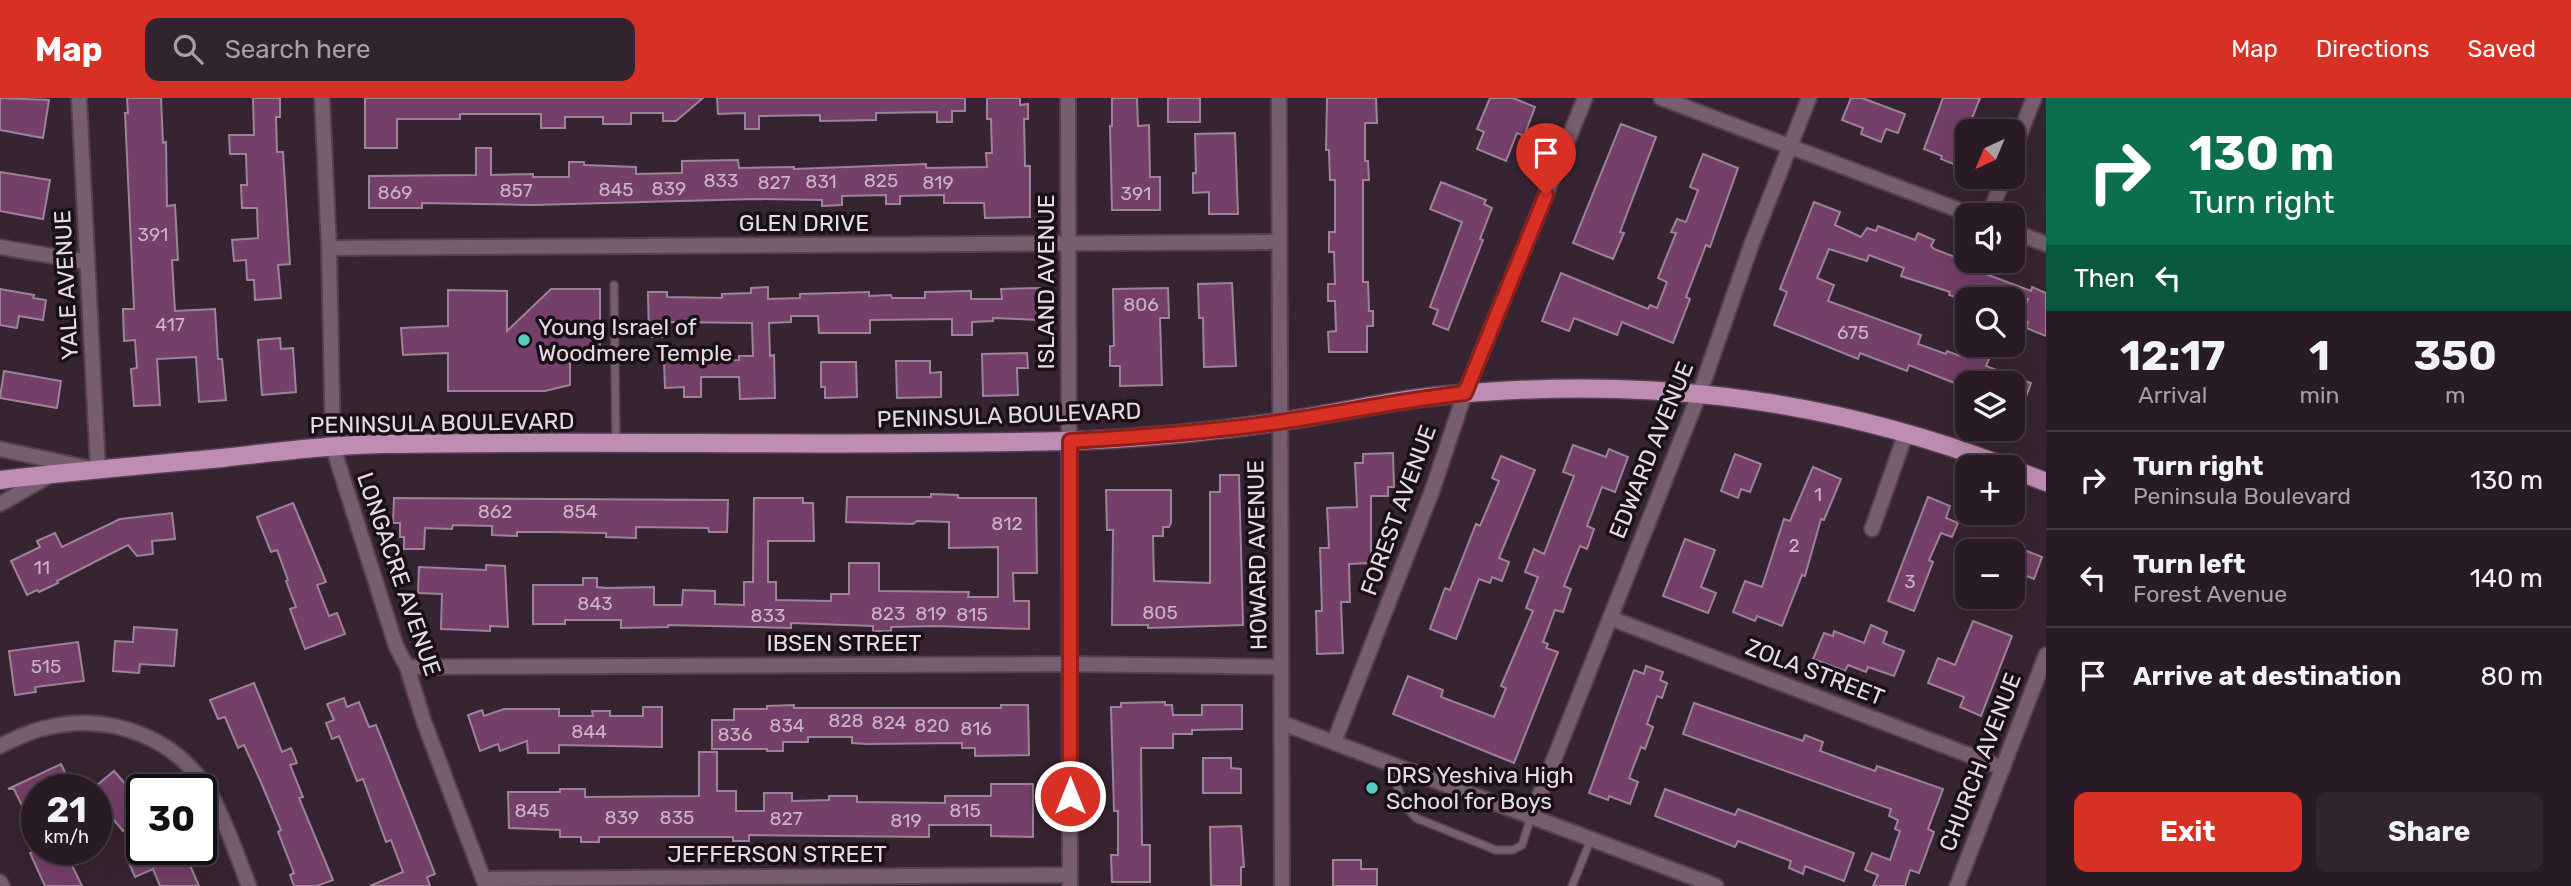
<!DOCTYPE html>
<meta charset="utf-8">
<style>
body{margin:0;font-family:Rubik,sans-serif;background:#31242e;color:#f1f3f6;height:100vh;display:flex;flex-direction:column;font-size:26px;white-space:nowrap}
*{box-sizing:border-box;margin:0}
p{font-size:23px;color:#a5a1a7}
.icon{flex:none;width:38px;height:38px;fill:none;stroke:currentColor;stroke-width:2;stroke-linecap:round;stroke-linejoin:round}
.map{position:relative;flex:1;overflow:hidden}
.details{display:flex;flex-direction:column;background:#291b26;width:525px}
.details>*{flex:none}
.top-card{background:#0b6e4f;color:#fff;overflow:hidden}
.needle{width:46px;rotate:224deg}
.buttons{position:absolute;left:1955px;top:21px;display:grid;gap:14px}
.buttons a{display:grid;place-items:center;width:70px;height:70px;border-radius:14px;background:#291b26;box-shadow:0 7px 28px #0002,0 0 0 2px #453943;font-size:35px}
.speed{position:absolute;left:21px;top:676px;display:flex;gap:14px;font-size:35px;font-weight:700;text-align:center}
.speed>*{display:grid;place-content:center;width:91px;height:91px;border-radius:50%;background:#291b26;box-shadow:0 7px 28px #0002,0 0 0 2px #453943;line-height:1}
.speed small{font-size:18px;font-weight:400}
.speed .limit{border:4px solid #111;border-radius:10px;background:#fff;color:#111}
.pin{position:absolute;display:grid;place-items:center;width:60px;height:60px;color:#fff;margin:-72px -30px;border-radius:50% 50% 50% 0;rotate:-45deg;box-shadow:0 0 7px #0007}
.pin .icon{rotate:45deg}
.me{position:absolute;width:77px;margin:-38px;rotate:0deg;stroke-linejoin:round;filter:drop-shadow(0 0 5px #0008)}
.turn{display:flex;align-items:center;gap:24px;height:147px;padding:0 28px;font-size:32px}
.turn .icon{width:91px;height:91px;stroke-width:2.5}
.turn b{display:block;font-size:49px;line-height:60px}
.then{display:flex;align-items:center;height:66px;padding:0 28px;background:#0003;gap:14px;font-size:26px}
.eta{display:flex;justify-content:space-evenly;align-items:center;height:119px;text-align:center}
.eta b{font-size:42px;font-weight:700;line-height:49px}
.cta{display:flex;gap:14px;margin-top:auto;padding:14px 28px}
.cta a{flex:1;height:80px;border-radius:14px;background:#d93025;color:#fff;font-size:28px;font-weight:700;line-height:80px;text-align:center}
.cta a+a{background:#31242e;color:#f1f3f6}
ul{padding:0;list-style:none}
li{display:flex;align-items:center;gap:21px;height:98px;padding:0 28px;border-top:2px solid #453943}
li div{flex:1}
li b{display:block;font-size:26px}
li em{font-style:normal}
header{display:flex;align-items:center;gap:42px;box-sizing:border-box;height:98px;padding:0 35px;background:#d93025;color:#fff}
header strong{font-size:33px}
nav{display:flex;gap:38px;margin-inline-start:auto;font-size:24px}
.search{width:490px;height:63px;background:#31242e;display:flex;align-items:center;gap:18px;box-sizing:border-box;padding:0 24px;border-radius:14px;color:#a5a1a7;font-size:26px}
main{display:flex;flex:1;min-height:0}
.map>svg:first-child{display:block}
.building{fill:#743f68;stroke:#9c8495;stroke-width:2}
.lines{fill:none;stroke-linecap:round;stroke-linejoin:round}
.lane-casing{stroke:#53414e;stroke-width:10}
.street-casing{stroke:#53414e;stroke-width:18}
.primary-casing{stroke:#53414e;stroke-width:21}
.lane{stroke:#765d6f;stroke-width:7}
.street{stroke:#765d6f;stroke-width:14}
.primary{stroke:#c08db2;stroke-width:18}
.route-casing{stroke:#8d1f18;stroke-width:18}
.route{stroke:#d93025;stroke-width:12}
.poi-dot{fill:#57cec2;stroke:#191017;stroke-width:2.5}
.labels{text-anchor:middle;stroke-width:7;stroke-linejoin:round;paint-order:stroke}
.number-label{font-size:19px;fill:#cbb4c5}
.street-label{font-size:23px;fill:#e8dbe4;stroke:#191017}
.poi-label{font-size:23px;fill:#e8dbe4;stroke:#191017;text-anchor:start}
</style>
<header>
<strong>Map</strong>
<div class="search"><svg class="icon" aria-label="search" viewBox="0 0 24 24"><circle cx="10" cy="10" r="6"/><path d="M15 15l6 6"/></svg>Search here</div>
<nav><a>Map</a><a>Directions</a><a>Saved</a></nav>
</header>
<main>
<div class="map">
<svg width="2046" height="788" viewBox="0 0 2046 788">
<rect width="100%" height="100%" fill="#372432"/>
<!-- building -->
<g class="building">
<path d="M0 0 49 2 43 40 0 32Z"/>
<path d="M127 0H161L163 45 166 44 167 108 175 107 178 162H172L175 213 215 211 218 261H222L226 302 199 304 196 259 157 261 160 307 134 308 131 271 137 270 135 242 124 243 123 211H134L125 15H128Z"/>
<path d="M253 0H280V19H276L277 54H283L290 166 278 167 281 200 255 202 254 182H247L246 162 234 163 232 142 258 140 257 110H242L241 87H247L246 56H230L229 37H254Z"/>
<path d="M365 0H703L676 23H663V15H631V26H603V19H565V30H541V16H460V21H397V50H365Z"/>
<path d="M717 0H965V13H952V24H937V14L876 15V22L820 23V17L759 18V31H745V15L718 16Z"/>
<path d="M987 0H1020V7L1028 6V21H1024L1025 68H1030V119L985 120 984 105H944V97L900 98V106H886V97L842 98V107L822 108V102L754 101 533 107 422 105V110H369V78L476 77V50H491V77L533 76V79H569V64H584V67L636 69V76L682 75V63L738 62 739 70 794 69V71L926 66V70L987 69 986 55H992L991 21H987Z"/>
<path d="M1112 0H1137L1138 28 1149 27 1150 79H1160V112H1112L1110 28H1112Z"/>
<rect x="1168" y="0" width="32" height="24"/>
<path d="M1327 0H1376L1377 25H1365V63H1368L1369 82H1363V184H1368L1369 213H1373V228H1367V254H1329L1328 234 1336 233 1335 203H1328V186H1335L1334 154H1329V134H1335V82H1330L1329 52H1326Z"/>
<path d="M1490 0H1513L1535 9 1524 38 1517 35 1506 63 1477 51 1484 34 1477 31Z"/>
<path d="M1851 0H1862L1905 16 1898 35 1886 31 1881 44 1861 36 1863 30 1842 22Z"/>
<path d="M1943 0H1980L1967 33V60L1963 70 1941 61 1942 58 1924 51Z"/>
<path d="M1621 26 1656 39 1620 134 1624 135 1613 161 1573 145Z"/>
<path d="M1235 35 1238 116H1209V94L1193 95V75H1196L1195 36Z"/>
<path d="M1703 56 1738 70 1710 149 1706 147 1686 199 1690 201 1673 245 1622 224 1617 237 1574 220 1569 233 1542 223 1561 175 1648 211 1650 207 1657 210 1667 184 1658 180 1676 135 1671 134 1677 121 1686 124 1698 92 1690 89Z"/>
<path d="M0 74 50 82 43 121 0 113Z"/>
<path d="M1441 84 1486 102 1484 106 1492 110 1480 141 1483 142 1448 232 1433 226 1438 212 1430 209 1462 124 1430 111Z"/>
<path d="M1814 104 1840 114 1835 127 1861 139 1867 130 1876 133 1878 128 1915 142 1918 135 1934 142 1931 148 1934 151 1976 167 1975 172 2031 193 2032 189 2046 195V238L2026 230 2028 224 2020 221 2028 201H1960L1949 197 1950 194 1901 178 1904 170 1869 157 1867 163 1829 151 1817 180 1834 187 1828 203 1921 237 1918 246 1946 256 1947 253 1965 260 1968 253 1989 261 1986 268 2031 285 2014 331 2012 285H1967V290L1909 267 1907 273 1860 255 1858 261 1774 227 1787 194 1780 191Z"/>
<path d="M1232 185 1236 268 1204 269 1203 220H1199L1198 186Z"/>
<path d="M768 189V201L800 200V196L869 194V198L891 197 892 200H925V194L971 193V201H1002L1001 191 1040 190 1041 222 993 220V223L972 224V237H952V221L870 222V235H819L818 218H791V224L769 225 770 258 774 257 775 300 740 301 739 279H701V299H684V289L665 290 664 263 739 262V258H753L752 225 668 224V239H649L648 194H667V199L722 200V196L751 195V190Z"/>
<path d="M1168 190 1169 220H1160L1162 287 1120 288V268H1110V248H1114L1113 191Z"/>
<path d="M0 191 34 197 33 200 46 202 43 222 19 218 17 230 0 227Z"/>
<path d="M551 191H600V263H570V287L545 293H448V255L403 257 401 230 448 228V192L507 193V233Z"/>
<path d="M280 240 281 251 293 250 296 294 262 297 258 242Z"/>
<path d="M1027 255 1028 270H1017L1018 297 983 298 982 256Z"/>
<path d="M896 263H930V275L941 274V299L897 300Z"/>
<path d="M821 264H856L857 299 825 300V289H821Z"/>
<path d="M4 273 61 283 57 310 0 300Z"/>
<path d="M1573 347 1606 359 1609 351 1628 359 1615 394 1602 389 1587 428 1594 431 1587 451 1580 448 1564 488 1571 491 1563 514 1555 512 1543 544 1548 546 1546 550 1558 554 1514 665 1393 616 1408 578 1443 592 1441 599 1494 619 1506 590 1501 588 1533 513 1526 510 1538 479 1525 474 1534 451 1544 456 1574 378 1563 374Z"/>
<path d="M1393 355 1394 389H1388V398H1371V465L1349 466 1350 504H1341L1343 555 1317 556 1316 513H1322L1320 450H1329L1327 410 1357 409 1355 365H1363V356Z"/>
<path d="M1735 356 1761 366 1750 394 1741 391 1738 400 1721 393Z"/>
<path d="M1501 358 1535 372 1499 460 1509 464 1502 483 1492 479 1490 485 1479 481 1456 541 1430 531 1445 490 1450 492 1476 426 1480 428 1499 383 1492 380Z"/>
<path d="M1813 369 1841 381 1824 422 1821 421 1805 478 1802 477 1782 528 1757 518 1755 523 1733 514 1745 483 1762 489 1784 421 1790 423Z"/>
<path d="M1220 377H1239L1243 527 1148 530V527H1112L1113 432H1107L1106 392H1171V425L1169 429H1163V438H1153L1154 483 1210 485V394H1220Z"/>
<path d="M931 396 958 397V400H1036L1037 475H1013L1014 503H1029V531L935 528 891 529V533H873V528L791 525V530L668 527V529L621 530V522H565V526H533V487H583V480H597V489L606 490 654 489V507H682L683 492 715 493V506L744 507V484H753L754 400H803V405H813L814 443H768V484H776V502L831 503V496H849V465H879V493L969 494 968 499H998V449L949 450V424L917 423 913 426 846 424 847 399H931Z"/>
<path d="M1928 399 1950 408 1946 420 1958 425 1952 439 1941 435 1929 462 1933 464 1914 513 1888 503Z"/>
<path d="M394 400 728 402 727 434H709L708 430 636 429V440L606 439V435L551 434H517V438L492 437V428L453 427 452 431 425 430 424 451H404V439H400V425H393Z"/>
<path d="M293 405 326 484 317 487 329 518 337 515 345 536 305 551 290 511 296 509 286 483 288 482 277 452 271 454 257 419Z"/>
<path d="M172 415 175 441 152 443 153 456 137 458 128 447 57 483 58 485 39 494 37 492 27 497 11 463 40 449 37 443 55 435 62 449 120 421Z"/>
<path d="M1685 441 1715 452 1701 489 1716 495 1708 515 1663 498Z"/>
<path d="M2012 447 2042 459 2034 481 2027 478 2014 512Z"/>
<path d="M486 467 505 468 508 529 490 528V533L441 531 442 496 418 495 419 469 486 472Z"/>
<path d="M1973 523 2012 538 1981 618 1960 609 1964 599 1928 585 1938 560 1955 567Z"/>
<path d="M1871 527 1887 534 1883 545 1904 553 1894 578 1868 569 1866 574 1848 567 1845 573 1813 561 1824 535 1833 538 1834 533 1864 545Z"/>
<path d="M134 529 177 532 174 568 140 566 139 575 113 573 115 543 133 544Z"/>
<path d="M78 544 84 583 35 589 36 594 15 597 9 553Z"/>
<path d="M1646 568 1663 574 1660 582 1667 585 1662 600 1657 598 1647 626 1653 629 1645 651 1641 649 1629 680 1638 684 1630 706 1609 698 1608 702 1589 695 1634 572 1644 576Z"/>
<path d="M254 585 282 654 291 650 297 665 290 667 303 699 299 700 333 782 317 788H294L290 777 294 775 278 734 281 732 260 682 244 647 238 650 225 619 218 621 210 602Z"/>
<path d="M344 600 347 609 359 604 369 629 376 627 435 776 427 779 430 788H370L403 774 391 742 386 744 363 681 357 683 339 638 332 641 326 625 334 622 327 606Z"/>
<path d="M1165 604V607H1172L1173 617H1202V607H1242V631L1192 632V636H1173V650H1141L1142 747H1150V784H1112L1111 757H1118V713H1114L1111 609H1121V605Z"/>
<path d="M1694 605 1803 643 1805 637 1823 644 1820 653 1875 673 1877 668 1943 691 1928 731 1934 734 1919 775 1910 772 1905 788H1873L1878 777 1865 772 1872 755 1890 762 1900 733 1895 731 1898 722 1889 718 1891 711 1683 636Z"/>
<path d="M794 607V610H1001V607H1028L1029 657 975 658V650H962V645L866 646 852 645V639H808V644H783V653H767V651H712V622H734V611H767V608Z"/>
<path d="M643 609H662V649L559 647V655H528L527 643 500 653 498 646 480 653 468 617 482 612 484 618 504 611H559V618H593L592 613H610V618H643Z"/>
<path d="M699 654H717V693H736V713H764V695H792V703L829 702V698H857V704L945 705V698H991V686H1033V739L991 738V727H929V739L749 737V743H733V739H599V744H581V739H560V732L509 730 508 694H560V691H585V699L699 698Z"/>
<path d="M1203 660H1231V670L1241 671V695H1203Z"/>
<path d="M61 666 73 691H37V739L14 691H8Z"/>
<path d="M114 673 142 705V747L127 729 123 733 108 715 105 717 96 706V688Z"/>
<path d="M1665 691 1735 717 1738 711 1854 755 1844 783 1805 768 1803 776 1789 770 1791 763 1738 743 1735 749 1655 718Z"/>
<path d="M1241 728 1244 769H1241V788H1211L1210 729Z"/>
<path d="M39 751H64L82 788H45L30 755Z"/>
<path d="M162 751H183L199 788H160L153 771 135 779 129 765Z"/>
<path d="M1333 762H1361V771H1377V788H1333Z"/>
</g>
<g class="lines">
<!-- lane casing -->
<g class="lane-casing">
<g id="lane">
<path d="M614 187 616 346"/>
<path d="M1389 666 1404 707 1416 720 1496 752H1513L1522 747 1531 719"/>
<path d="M1572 788 1591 741"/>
</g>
</g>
<!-- street casing -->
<g class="street-casing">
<g id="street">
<path d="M322 0 329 150 333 349 396 548 407 569 424 624 486 788"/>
<path d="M1068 0 1070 788"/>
<path d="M1279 0 1282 788"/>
<path d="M1661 0 1972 117"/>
<path d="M2012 56 2034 0"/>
<path d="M1989 117 2004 79"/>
<path d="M2012 133 2046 146"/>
<path d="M0 149 87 164"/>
<path d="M329 150 1279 144"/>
<path d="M0 351 98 372 79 0"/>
<path d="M0 406 47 379"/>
<path d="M1872 431 1906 335"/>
<path d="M1610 520 2003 670"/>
<path d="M407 569 1071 566 1281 569"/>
<path d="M1282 625 1716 788"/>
<path d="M1334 644 1432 393 1465 295 1585 0"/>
<path d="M0 648C14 641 30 633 45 630 112 613 182 641 214 703 228 730 238 760 249 788"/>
<path d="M1531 719 1700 294 1752 145 1809 0"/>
<path d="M484 781 1070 777"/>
<path d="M0 784 2 788"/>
<path d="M1957 788 2046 557"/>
</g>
</g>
<!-- primary casing -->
<g class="primary-casing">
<g id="primary">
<path d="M2012 371 2046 384"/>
<path d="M0 382C74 373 148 367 222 360 276 354 330 347 384 346 611 342 838 349 1065 343 1136 341 1208 334 1278 324 1328 317 1377 305 1428 299 1629 277 1817 296 2007 369"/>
</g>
</g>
<!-- lane -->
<use href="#lane" class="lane"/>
<!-- street -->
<use href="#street" class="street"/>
<!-- primary -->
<use href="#primary" class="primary"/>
</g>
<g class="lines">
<!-- route casing -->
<g class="route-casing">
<path id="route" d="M1070 698V343C1140 339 1210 334 1279 324 1341 315 1402 302 1465 295L1546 97"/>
</g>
<!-- route -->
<use href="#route" class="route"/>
</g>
<!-- markers -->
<g class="poi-dot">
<circle cx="524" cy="242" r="7"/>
<circle cx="1372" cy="690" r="7"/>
</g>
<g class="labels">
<!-- number labels -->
<g class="number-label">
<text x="721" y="89">833</text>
<text x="881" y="89">825</text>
<text x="821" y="90">831</text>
<text x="774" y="91">827</text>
<text x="938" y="91">819</text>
<text x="669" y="97">839</text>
<text x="616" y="98">845</text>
<text x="516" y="99">857</text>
<text x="395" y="101">869</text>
<text x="1136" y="102">391</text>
<text x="153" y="143">391</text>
<text x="1141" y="213">806</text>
<text x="170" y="233">417</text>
<text x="1853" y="241">675</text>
<text x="1818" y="403">1</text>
<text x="495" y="420">862</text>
<text x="580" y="420">854</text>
<text x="1007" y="432">812</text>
<text x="1794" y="454">2</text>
<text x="42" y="476">11</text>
<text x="1910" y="490">3</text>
<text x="595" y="512">843</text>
<text x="1160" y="521">805</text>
<text x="888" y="522">823</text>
<text x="931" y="522">819</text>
<text x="972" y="523">815</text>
<text x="768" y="524">833</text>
<text x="46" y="575">515</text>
<text x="846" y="629">828</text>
<text x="889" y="631">824</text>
<text x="787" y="634">834</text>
<text x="932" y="634">820</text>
<text x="976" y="637">816</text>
<text x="589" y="640">844</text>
<text x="735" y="643">836</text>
<text x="532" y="719">845</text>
<text x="965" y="719">815</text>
<text x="622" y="726">839</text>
<text x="677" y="726">835</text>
<text x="786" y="727">827</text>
<text x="906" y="729">819</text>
</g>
<!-- street labels -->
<g class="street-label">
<text x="804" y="133">GLEN DRIVE</text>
<text transform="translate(1046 184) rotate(-90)" y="8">ISLAND AVENUE</text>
<text transform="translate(66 187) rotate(-93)" y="8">YALE AVENUE</text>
<text transform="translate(1009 317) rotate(-2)" y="8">PENINSULA BOULEVARD</text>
<text transform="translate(442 325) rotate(-1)" y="8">PENINSULA BOULEVARD</text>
<text transform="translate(1651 352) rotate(-68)" y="8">EDWARD AVENUE</text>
<text transform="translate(1398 412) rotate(-70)" y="8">FOREST AVENUE</text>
<text transform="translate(1257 457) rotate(-91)" y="8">HOWARD AVENUE</text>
<text transform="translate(399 476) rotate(71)" y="8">LONGACRE AVENUE</text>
<text x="844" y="553">IBSEN STREET</text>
<text transform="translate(1815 574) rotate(21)" y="8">ZOLA STREET</text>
<text transform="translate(1980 664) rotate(-69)" y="8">CHURCH AVENUE</text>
<text x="777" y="764">JEFFERSON STREET</text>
</g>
<!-- poi labels -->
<g class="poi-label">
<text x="538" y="237">Young Israel of<tspan x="538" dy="26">Woodmere Temple</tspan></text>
<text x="1386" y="685">DRS Yeshiva High<tspan x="1386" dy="26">School for Boys</tspan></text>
</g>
</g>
</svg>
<div class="buttons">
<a><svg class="needle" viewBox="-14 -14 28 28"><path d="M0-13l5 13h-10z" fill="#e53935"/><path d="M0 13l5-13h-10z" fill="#a5a1a7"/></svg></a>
<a><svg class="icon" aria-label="sound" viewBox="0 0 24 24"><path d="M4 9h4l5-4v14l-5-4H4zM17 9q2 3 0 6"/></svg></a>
<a><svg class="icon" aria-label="search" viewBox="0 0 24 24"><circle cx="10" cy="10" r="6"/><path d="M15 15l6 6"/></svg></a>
<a><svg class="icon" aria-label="layers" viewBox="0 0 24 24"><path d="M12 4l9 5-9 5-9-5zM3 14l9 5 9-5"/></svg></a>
<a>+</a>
<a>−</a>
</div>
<div class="speed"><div>21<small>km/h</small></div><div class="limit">30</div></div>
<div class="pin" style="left:1546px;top:97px;background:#d93025"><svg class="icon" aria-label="arrive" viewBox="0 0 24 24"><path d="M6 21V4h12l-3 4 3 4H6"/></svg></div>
<svg class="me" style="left:1070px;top:698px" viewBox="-20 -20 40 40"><circle r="17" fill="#d93025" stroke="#fff" stroke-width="3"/><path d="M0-11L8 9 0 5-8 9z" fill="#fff"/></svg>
</div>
<section class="details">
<div class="top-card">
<div class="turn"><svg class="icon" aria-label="right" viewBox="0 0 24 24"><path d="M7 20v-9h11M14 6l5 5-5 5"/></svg><div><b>130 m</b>Turn right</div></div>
<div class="then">Then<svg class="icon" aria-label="left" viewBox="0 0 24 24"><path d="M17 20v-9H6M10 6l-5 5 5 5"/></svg></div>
</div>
<div class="eta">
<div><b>12:17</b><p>Arrival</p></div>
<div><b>1</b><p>min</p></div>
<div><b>350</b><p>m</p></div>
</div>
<ul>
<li><svg class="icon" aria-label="right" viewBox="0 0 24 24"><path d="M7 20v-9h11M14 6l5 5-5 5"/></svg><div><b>Turn right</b><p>Peninsula Boulevard</p></div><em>130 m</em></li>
<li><svg class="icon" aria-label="left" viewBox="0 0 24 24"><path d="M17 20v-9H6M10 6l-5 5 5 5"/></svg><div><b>Turn left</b><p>Forest Avenue</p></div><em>140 m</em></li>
<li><svg class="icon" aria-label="arrive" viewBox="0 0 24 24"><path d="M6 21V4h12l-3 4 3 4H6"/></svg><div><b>Arrive at destination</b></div><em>80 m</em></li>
</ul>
<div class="cta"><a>Exit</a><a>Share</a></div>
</section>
</main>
